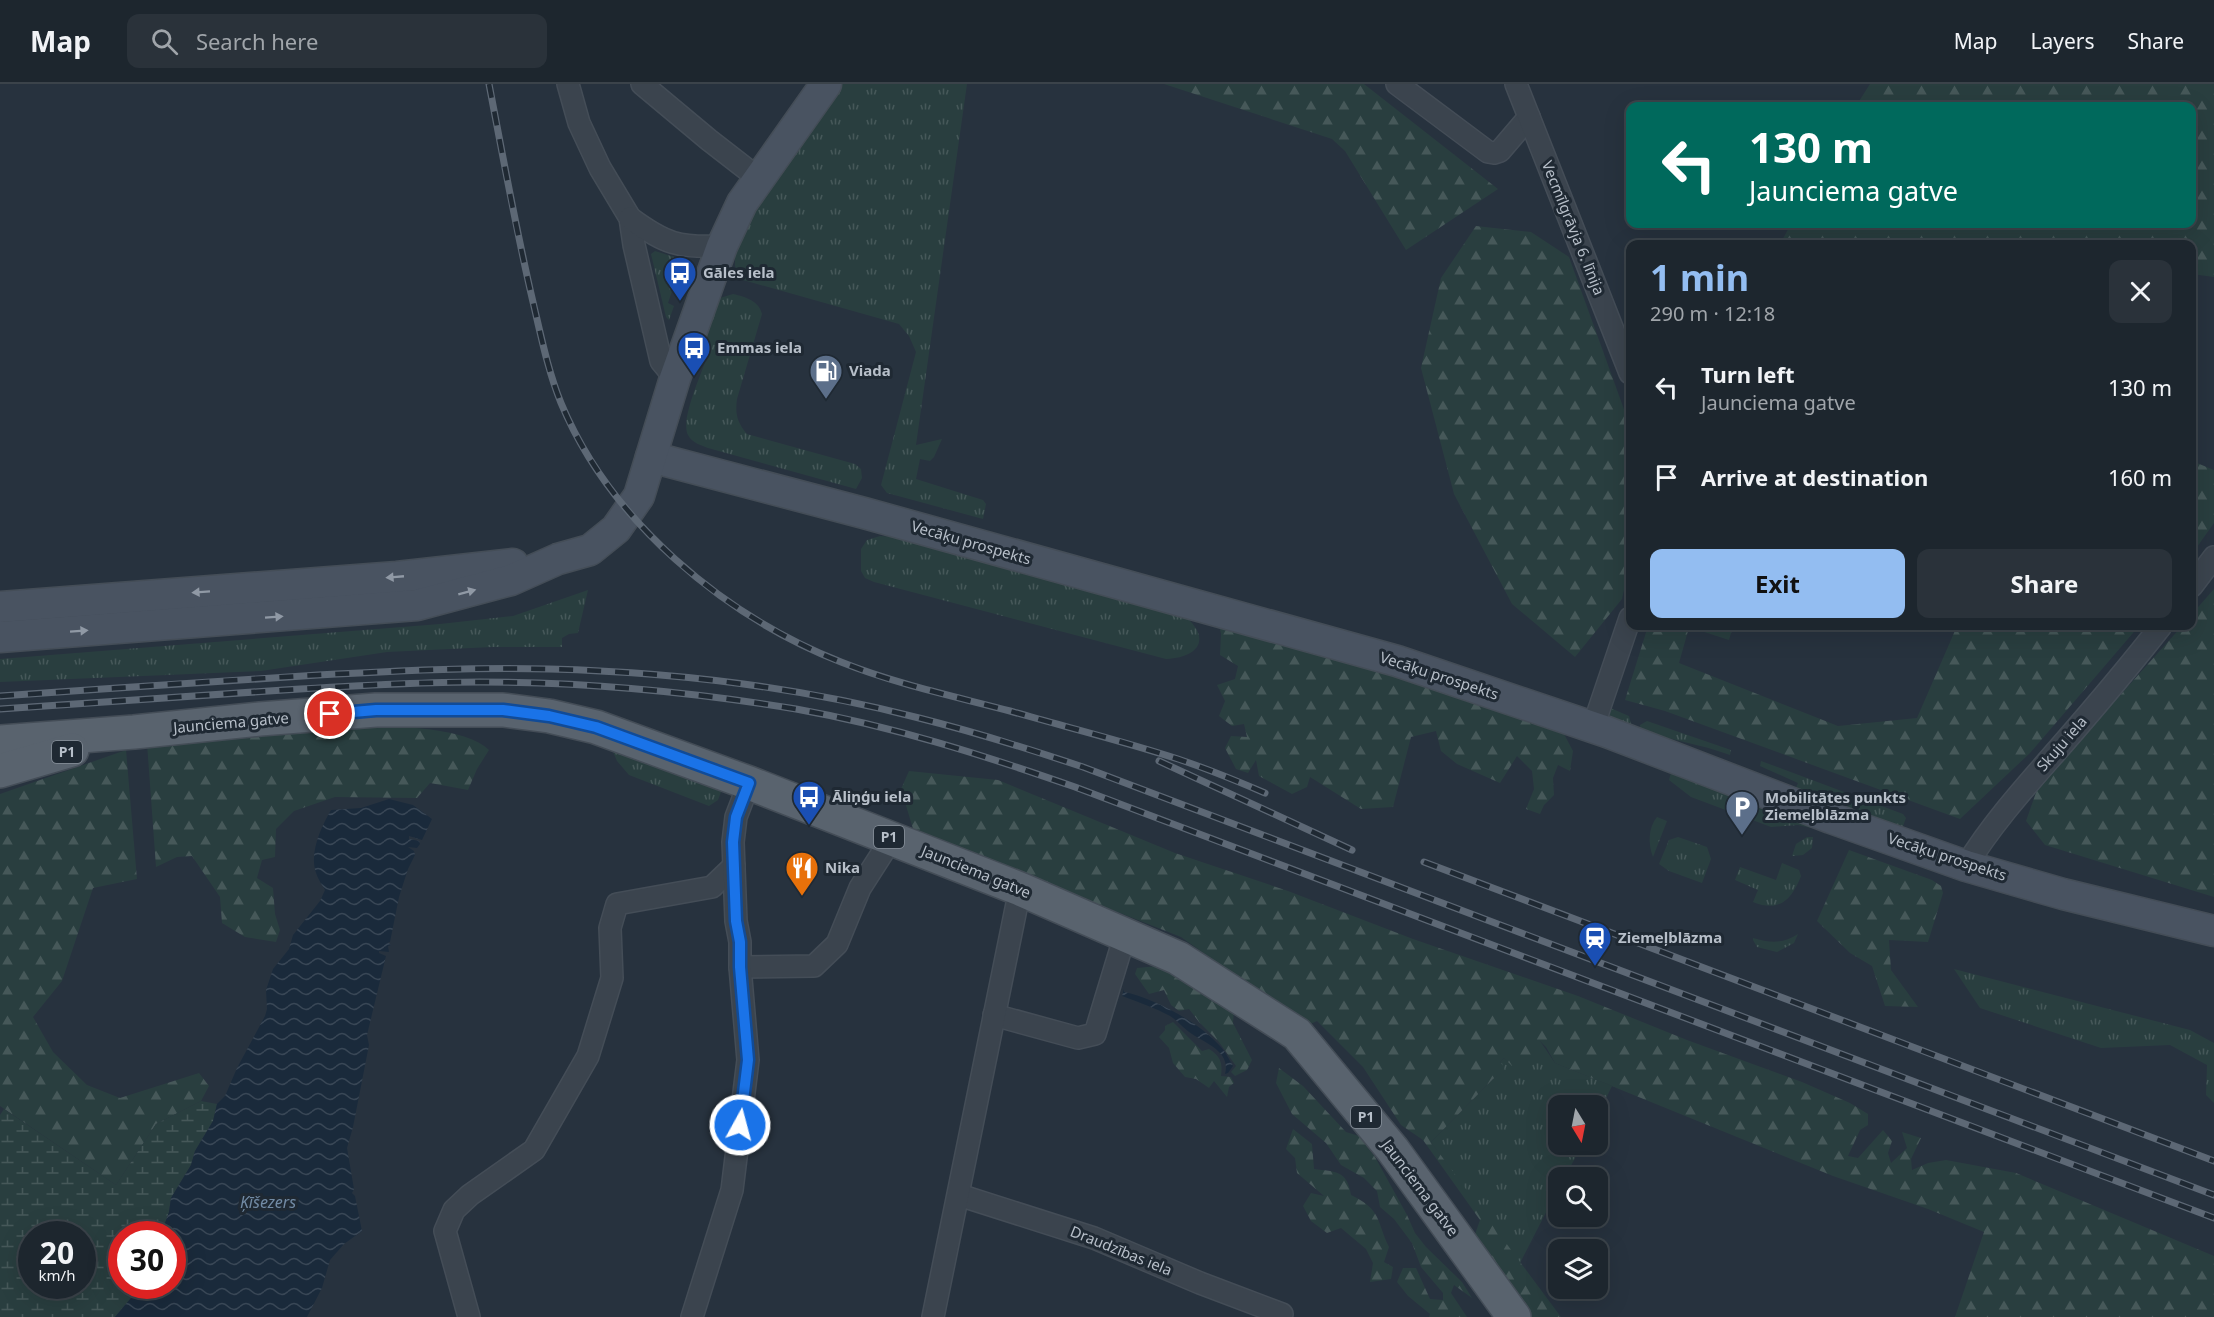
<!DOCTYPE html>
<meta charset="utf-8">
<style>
body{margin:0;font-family:"Noto Sans",sans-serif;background:#2a323a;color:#f1f3f6;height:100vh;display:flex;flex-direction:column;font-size:22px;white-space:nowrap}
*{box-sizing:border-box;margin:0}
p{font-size:20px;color:#a0a5aa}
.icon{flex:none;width:33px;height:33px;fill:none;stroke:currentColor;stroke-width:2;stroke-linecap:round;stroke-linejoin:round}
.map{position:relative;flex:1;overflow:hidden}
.details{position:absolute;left:1626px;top:156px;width:570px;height:390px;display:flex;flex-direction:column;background:#1d262e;border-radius:12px;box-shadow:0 6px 24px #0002,0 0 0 2px #3b434a}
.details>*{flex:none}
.hud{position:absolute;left:1626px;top:18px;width:570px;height:126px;border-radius:12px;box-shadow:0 6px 24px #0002,0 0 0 2px #3b434a;background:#00695c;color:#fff;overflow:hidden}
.needle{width:39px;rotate:170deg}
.buttons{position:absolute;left:1548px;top:1011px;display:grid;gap:12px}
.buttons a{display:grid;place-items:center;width:60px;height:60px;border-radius:12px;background:#1d262e;box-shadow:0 6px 24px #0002,0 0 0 2px #3b434a;font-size:30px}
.speed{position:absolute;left:18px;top:1137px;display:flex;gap:12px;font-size:30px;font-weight:700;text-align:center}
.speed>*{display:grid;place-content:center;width:78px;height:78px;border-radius:50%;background:#1d262e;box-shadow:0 6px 24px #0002,0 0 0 2px #3b434a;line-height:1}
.speed small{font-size:15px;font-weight:400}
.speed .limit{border:9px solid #d22;background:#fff;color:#111}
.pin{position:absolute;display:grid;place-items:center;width:51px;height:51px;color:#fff;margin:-26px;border:3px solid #fff;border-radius:50%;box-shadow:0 2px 6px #0007}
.me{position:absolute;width:66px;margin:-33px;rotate:7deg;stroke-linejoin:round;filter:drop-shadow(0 0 4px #0008)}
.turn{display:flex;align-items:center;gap:21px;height:126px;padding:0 24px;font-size:27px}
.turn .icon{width:78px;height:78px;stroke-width:2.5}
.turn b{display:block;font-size:42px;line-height:51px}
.round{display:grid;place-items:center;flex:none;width:63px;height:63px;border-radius:12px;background:#2a323a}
.headline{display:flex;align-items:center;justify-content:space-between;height:102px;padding:0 24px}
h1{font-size:36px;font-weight:700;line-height:45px;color:#93bdf1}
.button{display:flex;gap:12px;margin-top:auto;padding:12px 24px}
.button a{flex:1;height:69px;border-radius:12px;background:#93bdf1;color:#111;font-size:24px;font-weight:700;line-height:69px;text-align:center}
.button a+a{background:#2a323a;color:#f1f3f6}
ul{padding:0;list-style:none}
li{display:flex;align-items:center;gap:18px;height:90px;padding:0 24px}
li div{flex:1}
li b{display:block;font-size:22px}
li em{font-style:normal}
header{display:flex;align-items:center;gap:36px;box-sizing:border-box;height:84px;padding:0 30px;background:#1d262e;border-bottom:2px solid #3b434a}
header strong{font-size:28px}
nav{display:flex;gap:33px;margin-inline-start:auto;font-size:21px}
.search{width:420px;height:54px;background:#2a323a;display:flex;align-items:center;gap:15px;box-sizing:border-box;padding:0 21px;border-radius:12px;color:#a0a5aa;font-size:22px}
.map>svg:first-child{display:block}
.grass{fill:url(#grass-tufts)}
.forest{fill:url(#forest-firs)}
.wetland{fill:url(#wetland-marsh);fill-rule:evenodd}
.water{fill:url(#water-waves)}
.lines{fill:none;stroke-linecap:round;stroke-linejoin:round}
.street-casing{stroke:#444d57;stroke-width:24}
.secondary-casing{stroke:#444d57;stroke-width:33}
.primary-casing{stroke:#444d57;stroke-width:36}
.street{stroke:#3b444e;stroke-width:21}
.secondary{stroke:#495361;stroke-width:30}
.primary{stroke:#59636e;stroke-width:33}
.rail-casing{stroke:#5d6875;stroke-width:7}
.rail{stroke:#1f2933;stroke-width:4.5;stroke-dasharray:14;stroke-linecap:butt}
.oneway{fill:#9099a5}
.route-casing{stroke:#114b97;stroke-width:15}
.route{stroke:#1a73e8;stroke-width:10}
.labels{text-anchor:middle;stroke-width:6;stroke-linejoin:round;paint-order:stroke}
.shield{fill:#1f2933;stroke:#89929c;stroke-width:1.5}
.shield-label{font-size:14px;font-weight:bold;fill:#b7bfc9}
.street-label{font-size:15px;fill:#b7bfc9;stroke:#1f2933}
.poi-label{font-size:15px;font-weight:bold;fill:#b7bfc9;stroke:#1f2933;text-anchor:start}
.water-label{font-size:16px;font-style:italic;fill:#728ba5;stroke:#1f2933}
</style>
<header>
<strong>Map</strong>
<div class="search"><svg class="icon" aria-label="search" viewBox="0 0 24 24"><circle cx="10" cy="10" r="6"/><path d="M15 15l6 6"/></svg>Search here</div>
<nav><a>Map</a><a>Layers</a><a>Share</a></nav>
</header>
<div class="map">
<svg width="2214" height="1233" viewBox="0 0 2214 1233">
<defs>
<pattern id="grass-tufts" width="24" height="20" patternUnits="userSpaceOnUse" patternTransform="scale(1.5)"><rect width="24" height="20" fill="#293e3f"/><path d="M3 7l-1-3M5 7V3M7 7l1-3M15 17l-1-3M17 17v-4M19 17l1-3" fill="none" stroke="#465859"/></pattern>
<pattern id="forest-firs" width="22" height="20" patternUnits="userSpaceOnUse" patternTransform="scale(1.5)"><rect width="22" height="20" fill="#293e3f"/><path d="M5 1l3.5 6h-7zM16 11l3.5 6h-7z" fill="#465859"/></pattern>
<pattern id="wetland-marsh" width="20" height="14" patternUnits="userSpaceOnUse" patternTransform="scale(1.5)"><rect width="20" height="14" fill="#293e3f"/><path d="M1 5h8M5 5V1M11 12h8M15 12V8" fill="none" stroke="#465859"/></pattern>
<pattern id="water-waves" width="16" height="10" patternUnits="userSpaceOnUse" patternTransform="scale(1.5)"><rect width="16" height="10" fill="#1a2a3b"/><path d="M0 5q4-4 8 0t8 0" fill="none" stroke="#394756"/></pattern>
</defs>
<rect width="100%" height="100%" fill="#27323e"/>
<!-- grass -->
<g class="grass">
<path d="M839 0H967L916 361 942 355 934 373 930 377 920 375 916 395 983 416 986 420 983 435 887 409 881 401 916 268 909 252 899 240 743 196 735 182V161L785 67Z"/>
<path d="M655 167 674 173 691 176 679 209 672 207 668 219 674 222 669 236 666 233 651 170Z"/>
<path d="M733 210C746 213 759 217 762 230L737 315C735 330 737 338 747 350L855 380 861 385 862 394 856 405 708 364C701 361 692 359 688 351 680 336 701 291 707 273L699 270 711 221 720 214Z"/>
<path d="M880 452 906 454 1186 533C1212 556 1197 574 1166 575L874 498 865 494 861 487V465L867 456Z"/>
<path d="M588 506 578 549 569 550 562 554V563H492L387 568 261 587 0 598V575L440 540 513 532Z"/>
<path d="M1696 542H1733L1729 556 1695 545Z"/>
<path d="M1608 623 1629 632 1631 640 1628 647 1611 635Z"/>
<path d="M1647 637 1731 666 1730 671C1700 660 1670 656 1640 646V641Z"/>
<path d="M610 661 675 687 721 708 718 716 709 722 629 691 617 677Z"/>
<path d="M1761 677 1903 730 1906 734 1900 750 1793 710 1798 699 1760 682Z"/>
<path d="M1672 685 1806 738 1811 744 1798 741 1771 743 1691 713 1669 696Z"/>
<path d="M1657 733 1667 737 1653 773C1648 760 1648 744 1657 733Z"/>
<path d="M1678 753 1707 763 1711 775 1702 799 1669 787 1659 780 1669 756Z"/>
<path d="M1807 753H1813L1812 764 1803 771 1792 772 1796 760Z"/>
<path d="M1782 779 1799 786 1801 792C1792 815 1780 829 1753 818L1758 806 1735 796 1740 783 1776 796Z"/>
<path d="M1798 850 1794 859 1777 868 1757 863 1753 856V854C1770 859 1783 860 1798 850Z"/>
<path d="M1954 885 2190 946 2214 959V1019L2206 1011 2207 981 2170 961 2101 964 1980 924Z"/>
<path d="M1540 957 1555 979 1612 1002 1598 1030V1022H1558V1060L1582 1061 1565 1093 1558 1094V1105L1519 1181 1431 1058 1493 995 1505 986 1500 978 1504 974 1512 981Z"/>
</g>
<!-- forest -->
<g class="forest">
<path d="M1164 0H1364L1498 105 1406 166 1345 67 1332 55Z"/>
<path d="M1870 0H2214V193L2192 190V160H1780L1791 140H2192V22H1856Z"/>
<path d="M1476 142 1531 148 1569 173 1630 342V478L1622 515 1575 573 1512 520 1454 410 1421 284 1441 194Z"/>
<path d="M2192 377 2214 386V439L2192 470Z"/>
<path d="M2214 505V813L2045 761 2026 737 2038 703 2182 542H2192V530Z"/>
<path d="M1218 536 1395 591 1564 650 1573 667 1570 687 1558 681 1553 694 1554 711 1544 721 1540 730 1526 725 1534 705 1532 687 1517 672 1500 699 1457 680 1441 667 1436 647 1411 653 1393 723 1361 725 1310 693 1307 703 1292 710 1259 692 1256 676 1248 689 1236 685 1225 664 1231 652 1247 653 1244 640 1232 642 1219 632 1225 617 1217 601 1235 595 1238 582 1220 571 1221 550Z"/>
<path d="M1648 542H1684L1688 547 1679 579 1838 642 1917 634 1957 542H2139L2030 669 1960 735 1665 627 1625 616Z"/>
<path d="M342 642C378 642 463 640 489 666L477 685 468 706 430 699 417 714 335 713 294 727 276 745 275 773 262 776 257 794 273 804 275 830 280 846 276 858 245 853 222 839 220 813 192 772 177 773 156 783 147 659Z"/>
<path d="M126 666 137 795 93 804 62 897 33 933 53 968 87 1001 120 1014 199 989 209 1002 201 1017 156 1040 116 1101 0 1022V710Z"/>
<path d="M909 687 998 696 1175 769 1288 807 1413 855 1578 912 1687 956 1802 998 1850 1019 1868 1030V1041L1860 1046 1848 1072 1858 1074 1883 1046 1892 1057 1888 1069 1891 1079 1907 1064 1902 1048 1921 1054 1911 1075 1912 1086 1928 1079 1946 1076 2016 1089 2214 1172V1233H1955L1984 1148 1928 1125 1833 1092 1555 979 1546 963 1540 957 1531 978 1525 973 1512 982 1504 974 1500 978 1506 986 1493 995 1431 1058 1561 1233H1526L1473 1156 1480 1136 1423 1056 1401 1041 1363 983 1317 937 1306 942 1181 853 914 748 901 705Z"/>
<path d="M1849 766 1932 796 1941 802 1943 809 1928 858 1889 856 1891 886 1918 923 1885 922 1872 882 1850 869 1817 837Z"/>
<path d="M1168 881 1234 927 1233 939 1252 976 1247 986 1235 992 1231 988 1236 982 1219 958 1199 938 1189 925 1179 927 1171 921 1164 906 1149 910 1135 890 1137 884Z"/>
<path d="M1173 938 1202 967 1209 965C1220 972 1223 978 1221 992L1231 993 1234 999 1229 1003 1227 1013 1214 997 1209 1004 1196 995 1185 993 1173 979 1169 964 1159 953 1165 946V942Z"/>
<path d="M1279 984 1303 1002 1346 1048 1359 1052 1375 1073 1407 1131 1415 1149 1426 1163 1462 1198 1472 1214 1454 1201 1451 1209 1467 1233H1429L1430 1230 1408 1212 1397 1198 1403 1184H1416L1430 1215 1443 1216V1209L1421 1183 1412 1159 1394 1135 1380 1123 1377 1107 1364 1094 1341 1081 1326 1059 1292 1030 1276 999Z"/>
<path d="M1293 1045 1312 1060 1314 1085C1336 1088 1347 1086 1351 1111 1382 1126 1376 1136 1389 1163L1384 1178 1393 1183 1391 1195 1370 1198 1373 1179 1366 1165 1341 1144 1327 1149 1311 1137 1303 1122 1311 1109 1324 1112 1297 1089 1295 1074 1286 1065Z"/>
</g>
<!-- wetland -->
<path class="wetland" d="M201 1017 217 1020 213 1037 195 1067 191 1081 171 1114 169 1128 161 1150H122V1202H136L130 1207 131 1214 115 1233H0V1031L4 1025 116 1101 156 1040ZM32 1150H82V1202H32Z"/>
<!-- water -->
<g class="water">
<path d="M389 715 413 721 432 735 422 756 409 752V755L419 757 420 760 417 764 408 763 414 767 415 771 408 785 399 813 390 858H388L391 861 388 862 389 868 379 867V869L386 872 367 951 369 961 353 1043 347 1064 354 1105 352 1109 355 1112 362 1147 344 1160 330 1176 322 1204 307 1233H115L131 1214 130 1207 136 1202H172V1150H161L169 1128 171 1114 191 1081 195 1067 213 1037 217 1020 225 1012 237 984 265 932 267 925 266 906 273 885 289 865 293 851 320 817 325 806C322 801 318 795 316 789 309 769 321 743 331 726L361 724Z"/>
<path d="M1124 905V908C1154 914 1200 939 1220 962 1225 967 1229 975 1233 982L1228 989 1225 990C1231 968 1207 960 1192 950 1184 945 1178 937 1170 932 1155 924 1138 918 1122 912Z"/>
</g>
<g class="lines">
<!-- street casing -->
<g class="street-casing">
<g id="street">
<path d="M568 0 579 39 600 84 630 134 634 161 661 277 675 294"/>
<path d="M642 0 709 56 758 94"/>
<path d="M1397 0 1488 68 1494 69 1500 67 1529 33"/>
<path d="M1516 0 1630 289"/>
<path d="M630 134C665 160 679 164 722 162"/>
<path d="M2192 502 2214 473"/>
<path d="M1593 643 1630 534"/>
<path d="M1966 782C1993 738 2027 701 2061 662 2095 623 2129 583 2161 542"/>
<path d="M740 883 814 882 837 860 860 804 892 754"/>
<path d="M994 931 1078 954 1095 950 1125 851"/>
<path d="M959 1111 1094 1154 1200 1199 1282 1230"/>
<path d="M469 1233 445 1147 454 1126 470 1111 534 1066 588 972 612 894 610 844 617 820 712 803 734 782"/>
<path d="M692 1233 732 1106 748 976 740 883V858L736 837 733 758 736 733 749 699"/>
<path d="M933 1233 1020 805"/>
</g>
</g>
<!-- secondary casing -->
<g class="secondary-casing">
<g id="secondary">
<path d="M651 373 864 429 1397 577 1607 648 1831 734 1966 782 2063 810 2214 847"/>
<path d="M0 523 397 493 513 480"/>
<path d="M0 553 417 521 511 496 558 475 590 466 616 445 639 412 675 294 722 162 742 119 826 0"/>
</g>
</g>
<!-- primary casing -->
<g class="primary-casing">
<g id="primary">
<path d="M0 658 134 648 260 635 376 626H503L549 632 596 643 749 699 1020 805 1178 874 1297 950 1393 1066 1514 1233"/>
<path d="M0 687 72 666"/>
</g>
</g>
<!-- street -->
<use href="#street" class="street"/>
<!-- secondary -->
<use href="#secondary" class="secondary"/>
<!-- primary -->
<use href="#primary" class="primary"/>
<!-- rail casing -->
<g class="rail-casing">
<g id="rail">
<path d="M489 0C503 73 516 146 533 218 541 252 548 287 561 319 610 437 724 532 841 578 896 600 953 612 1010 627 1066 643 1123 657 1178 675 1208 685 1237 697 1265 709"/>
<path d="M0 612C106 605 212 597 318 591 395 587 472 583 549 585 673 588 799 603 919 634 975 648 1029 665 1083 683L2214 1111"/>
<path d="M0 625C95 619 189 612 284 606 349 602 415 598 480 598 586 598 692 608 796 625 892 642 983 671 1075 703L2214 1134"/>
<path d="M1159 677 1352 766"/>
<path d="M1424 778 2214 1077"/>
</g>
</g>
<!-- rail -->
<use href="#rail" class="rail"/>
</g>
<!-- one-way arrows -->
<defs><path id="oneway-solid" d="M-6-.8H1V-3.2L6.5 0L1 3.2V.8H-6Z" transform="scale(1.5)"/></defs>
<g class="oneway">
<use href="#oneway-solid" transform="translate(395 493) rotate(175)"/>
<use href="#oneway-solid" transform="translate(201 508) rotate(176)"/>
<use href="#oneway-solid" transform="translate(467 508) rotate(-15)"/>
<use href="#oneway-solid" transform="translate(274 533) rotate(-4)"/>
<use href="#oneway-solid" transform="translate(79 547) rotate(-4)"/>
</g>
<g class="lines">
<!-- route casing -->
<g class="route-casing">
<path id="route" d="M330 630 376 626H503L549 632 596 643 749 699 736 733 733 758 736 837 740 858V883L748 976 740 1041"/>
</g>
<!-- route -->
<use href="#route" class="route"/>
</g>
<!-- icons -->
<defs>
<g id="bus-pin" transform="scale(1.725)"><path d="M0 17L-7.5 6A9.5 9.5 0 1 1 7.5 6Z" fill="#1a4fb4" stroke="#1f2933"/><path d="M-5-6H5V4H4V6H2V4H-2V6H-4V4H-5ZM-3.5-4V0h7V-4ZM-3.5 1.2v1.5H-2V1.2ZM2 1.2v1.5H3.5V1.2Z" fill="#fff"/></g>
<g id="fuel-pin" transform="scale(1.725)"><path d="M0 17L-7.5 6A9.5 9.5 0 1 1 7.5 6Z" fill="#5c6f8a" stroke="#1f2933"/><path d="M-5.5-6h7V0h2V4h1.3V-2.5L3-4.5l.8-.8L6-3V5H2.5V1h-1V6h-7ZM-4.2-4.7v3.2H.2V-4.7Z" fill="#fff"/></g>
<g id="parking-pin" transform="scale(1.725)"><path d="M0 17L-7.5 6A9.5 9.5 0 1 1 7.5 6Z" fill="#5c6f8a" stroke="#1f2933"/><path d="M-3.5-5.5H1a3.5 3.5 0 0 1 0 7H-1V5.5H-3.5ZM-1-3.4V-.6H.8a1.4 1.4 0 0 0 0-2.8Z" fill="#fff"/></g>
<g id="restaurant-pin" transform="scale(1.725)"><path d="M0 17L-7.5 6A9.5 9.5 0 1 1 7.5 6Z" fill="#e8710a" stroke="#1f2933"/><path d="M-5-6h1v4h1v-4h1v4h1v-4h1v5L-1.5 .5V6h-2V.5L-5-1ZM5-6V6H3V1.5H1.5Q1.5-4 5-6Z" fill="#fff"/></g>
<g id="station-pin" transform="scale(1.725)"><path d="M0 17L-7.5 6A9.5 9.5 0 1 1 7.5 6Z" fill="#1a4fb4" stroke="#1f2933"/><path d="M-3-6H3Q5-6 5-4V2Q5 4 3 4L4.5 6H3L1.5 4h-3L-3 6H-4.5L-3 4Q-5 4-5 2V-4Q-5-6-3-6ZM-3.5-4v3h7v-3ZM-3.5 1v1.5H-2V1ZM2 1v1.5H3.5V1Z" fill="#fff"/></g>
</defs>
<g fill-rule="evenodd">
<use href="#bus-pin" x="680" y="189"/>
<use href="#bus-pin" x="694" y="264"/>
<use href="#fuel-pin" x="826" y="287"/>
<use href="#bus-pin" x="809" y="713"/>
<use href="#parking-pin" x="1742" y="723"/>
<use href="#restaurant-pin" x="802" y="784"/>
<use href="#station-pin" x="1595" y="854"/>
</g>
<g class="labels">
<!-- shield labels -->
<g class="shield">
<rect x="52" y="657" width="30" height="22" rx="4.5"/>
<rect x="874" y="742" width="30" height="22" rx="4.5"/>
<rect x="1351" y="1022" width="30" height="22" rx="4.5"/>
</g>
<g class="shield-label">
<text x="67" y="673">P1</text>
<text x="889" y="758">P1</text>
<text x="1366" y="1038">P1</text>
</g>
<!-- street labels -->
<g class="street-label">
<text transform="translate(1573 144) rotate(68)" y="5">Vecmīlgrāvja 6. līnija</text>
<text transform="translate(971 459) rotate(16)" y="5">Vecāķu prospekts</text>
<text transform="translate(1439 592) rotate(18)" y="5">Vecāķu prospekts</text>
<text transform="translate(231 639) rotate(-5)" y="5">Jaunciema gatve</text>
<text transform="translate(2062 660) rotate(-49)" y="5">Skuju iela</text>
<text transform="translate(1947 773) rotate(18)" y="5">Vecāķu prospekts</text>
<text transform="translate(976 788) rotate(22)" y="5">Jaunciema gatve</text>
<text transform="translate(1420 1104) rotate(53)" y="5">Jaunciema gatve</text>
<text transform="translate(1121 1167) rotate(22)" y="5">Draudzības iela</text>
</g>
<!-- poi labels -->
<g class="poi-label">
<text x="703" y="194">Gāles iela</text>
<text x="717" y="269">Emmas iela</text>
<text x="849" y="292">Viada</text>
<text x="832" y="718">Āliņģu iela</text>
<text x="1765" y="719">Mobilitātes punkts<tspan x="1765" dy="17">Ziemeļblāzma</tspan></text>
<text x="825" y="789">Nika</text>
<text x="1618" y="859">Ziemeļblāzma</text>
</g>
<!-- water labels -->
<g class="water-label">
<text x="268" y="1124">Ķīšezers</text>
</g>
</g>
</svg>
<div class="buttons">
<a><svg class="needle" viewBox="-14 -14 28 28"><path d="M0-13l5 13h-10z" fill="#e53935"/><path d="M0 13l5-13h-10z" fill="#a0a5aa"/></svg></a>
<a><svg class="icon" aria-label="search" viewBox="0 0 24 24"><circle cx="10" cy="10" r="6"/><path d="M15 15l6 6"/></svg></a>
<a><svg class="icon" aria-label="layers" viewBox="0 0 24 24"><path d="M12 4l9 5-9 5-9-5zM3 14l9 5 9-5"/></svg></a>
</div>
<div class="speed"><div>20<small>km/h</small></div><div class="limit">30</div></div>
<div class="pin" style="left:330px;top:630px;background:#d93025"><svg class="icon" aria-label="arrive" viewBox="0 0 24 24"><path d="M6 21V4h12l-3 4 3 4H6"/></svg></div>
<svg class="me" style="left:740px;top:1041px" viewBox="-20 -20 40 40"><circle r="17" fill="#1a73e8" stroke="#fff" stroke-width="3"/><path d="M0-11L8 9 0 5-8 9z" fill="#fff"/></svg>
<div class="hud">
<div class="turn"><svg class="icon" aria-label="left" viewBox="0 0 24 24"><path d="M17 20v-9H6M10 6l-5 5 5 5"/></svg><div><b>130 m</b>Jaunciema gatve</div></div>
</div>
<section class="details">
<div class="headline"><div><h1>1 min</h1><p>290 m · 12:18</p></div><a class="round"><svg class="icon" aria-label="close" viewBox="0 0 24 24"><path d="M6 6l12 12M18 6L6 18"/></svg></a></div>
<ul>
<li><svg class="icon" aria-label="left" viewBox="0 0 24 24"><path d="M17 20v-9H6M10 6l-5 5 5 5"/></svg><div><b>Turn left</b><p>Jaunciema gatve</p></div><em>130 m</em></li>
<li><svg class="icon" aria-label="arrive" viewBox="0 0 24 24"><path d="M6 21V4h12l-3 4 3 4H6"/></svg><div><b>Arrive at destination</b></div><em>160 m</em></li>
</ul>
<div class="button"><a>Exit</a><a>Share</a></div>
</section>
</div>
